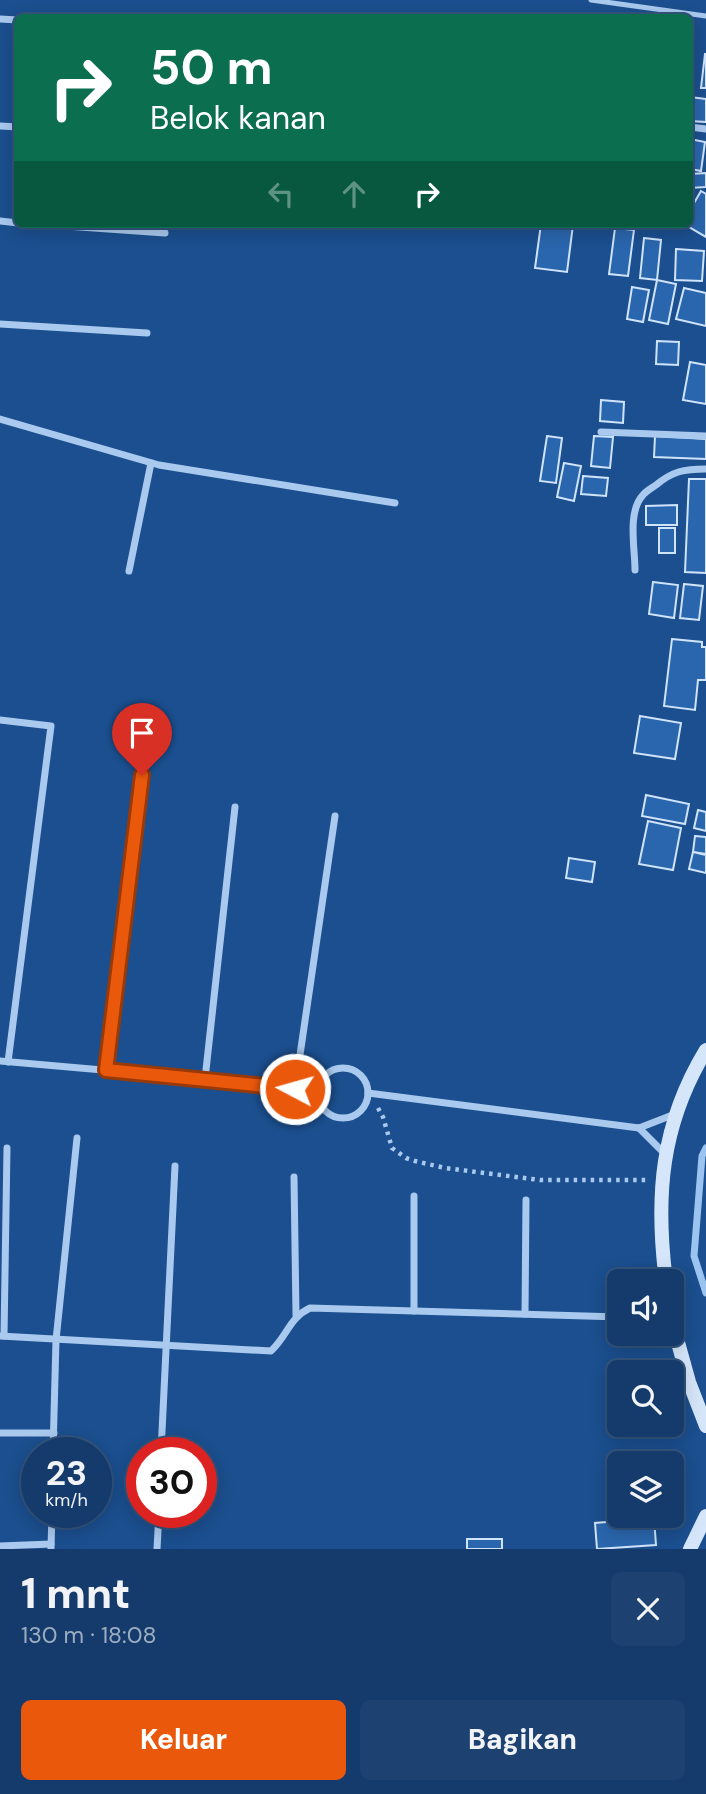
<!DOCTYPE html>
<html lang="id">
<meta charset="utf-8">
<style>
body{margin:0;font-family:"DM Sans",sans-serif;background:#1d4271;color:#f1f3f6;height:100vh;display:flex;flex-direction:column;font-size:26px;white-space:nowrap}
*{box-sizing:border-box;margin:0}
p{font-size:23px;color:#9dadc1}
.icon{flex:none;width:38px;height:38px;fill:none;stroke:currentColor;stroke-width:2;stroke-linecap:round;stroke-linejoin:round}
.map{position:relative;height:1549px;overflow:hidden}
.sheet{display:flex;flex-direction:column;background:#143b6b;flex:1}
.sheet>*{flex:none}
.guide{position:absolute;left:14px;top:14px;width:679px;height:214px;border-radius:10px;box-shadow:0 4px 18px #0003,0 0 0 2px #33557e;background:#0b6e4f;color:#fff;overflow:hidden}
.controls{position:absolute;left:607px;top:1269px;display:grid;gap:14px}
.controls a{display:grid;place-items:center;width:77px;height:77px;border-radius:10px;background:#143b6b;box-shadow:0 4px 18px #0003,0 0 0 2px #33557e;font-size:35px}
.speed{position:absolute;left:21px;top:1437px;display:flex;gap:14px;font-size:35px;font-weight:700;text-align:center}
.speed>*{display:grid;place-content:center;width:91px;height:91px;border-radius:50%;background:#143b6b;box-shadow:0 4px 18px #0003,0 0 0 2px #33557e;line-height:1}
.speed small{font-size:18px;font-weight:400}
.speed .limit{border:10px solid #d22;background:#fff;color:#111}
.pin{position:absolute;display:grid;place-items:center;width:60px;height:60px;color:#fff;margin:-72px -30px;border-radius:50% 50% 50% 0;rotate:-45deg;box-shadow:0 0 7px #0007}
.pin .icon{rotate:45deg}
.me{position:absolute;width:77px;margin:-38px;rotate:276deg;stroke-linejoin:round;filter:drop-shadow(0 0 5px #0008)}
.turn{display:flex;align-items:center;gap:24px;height:147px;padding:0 21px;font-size:32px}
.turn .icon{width:91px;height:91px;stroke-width:2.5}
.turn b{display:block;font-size:49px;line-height:60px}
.lanes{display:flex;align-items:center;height:66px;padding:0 21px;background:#0003;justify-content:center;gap:35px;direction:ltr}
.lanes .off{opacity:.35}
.round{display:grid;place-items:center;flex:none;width:74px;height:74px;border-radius:10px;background:#1d4271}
.overview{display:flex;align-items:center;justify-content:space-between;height:119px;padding:0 21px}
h1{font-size:42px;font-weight:800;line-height:52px}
.action{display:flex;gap:14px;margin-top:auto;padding:14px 21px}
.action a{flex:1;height:80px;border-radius:10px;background:#ea580c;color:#fff;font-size:28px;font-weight:800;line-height:80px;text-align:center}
.action a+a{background:#1d4271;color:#f1f3f6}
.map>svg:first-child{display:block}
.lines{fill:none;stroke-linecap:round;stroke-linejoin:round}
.stream{stroke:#9cc4f0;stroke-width:7}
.building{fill:#2a66ad;stroke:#cfe3fa;stroke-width:2}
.path{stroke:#a9c9ee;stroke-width:4.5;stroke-dasharray:3.5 5;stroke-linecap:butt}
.lane{stroke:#a9c9ee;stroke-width:5}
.street{stroke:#a9c9ee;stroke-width:7}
.secondary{stroke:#d6e6fa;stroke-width:14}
.route-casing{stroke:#983908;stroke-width:18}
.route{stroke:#ea580c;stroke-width:12}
</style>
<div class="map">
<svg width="706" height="1549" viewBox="0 0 706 1549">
<rect width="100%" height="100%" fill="#1b4f8f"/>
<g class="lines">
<!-- stream -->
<path class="stream" d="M706 1148 702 1156 694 1256 706 1293"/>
</g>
<!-- building -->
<g class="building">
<path d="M705 54H706V88H701Z"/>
<path d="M690 97 706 99V122L690 121Z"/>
<path d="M690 139 705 142 701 171 690 169Z"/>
<path d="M706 173V187L690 188V174Z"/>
<path d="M701 191 706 194V237L684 224H690V210Z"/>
<path d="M541 224 573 225 567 272 535 268Z"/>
<path d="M615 228 634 230 628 276 609 274Z"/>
<path d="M644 238 661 240 657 280 640 278Z"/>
<path d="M676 249 704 251 702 281 675 280Z"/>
<path d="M657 280 676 284 668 324 649 320Z"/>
<path d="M632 287 649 290 643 322 627 319Z"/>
<path d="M684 288 706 293V326L676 319Z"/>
<path d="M657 341 679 342 678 365 656 364Z"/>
<path d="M690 362 706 365V404L683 400Z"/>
<path d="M601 400 624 402 623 423 600 421Z"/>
<path d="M547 436 562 438 556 483 540 481Z"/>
<path d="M594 436 613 437 610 468 591 466Z"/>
<path d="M655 436 706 439V459L654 457Z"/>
<path d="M564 463 581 466 574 501 557 497Z"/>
<path d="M583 476 608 478 606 496 581 494Z"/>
<path d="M689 479H706V573L685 572Z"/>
<path d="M677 505V525H646V506Z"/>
<rect x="659" y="528" width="16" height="25"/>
<path d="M653 582 678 585 674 618 649 614Z"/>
<path d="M684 584 703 586 699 620 680 618Z"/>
<path d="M672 639 702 642V647H706V680H698L695 710 664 706Z"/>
<path d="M640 716 681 723 675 759 634 753Z"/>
<path d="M646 795 689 804 685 824 642 816Z"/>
<path d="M698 810 706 812V831L694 828Z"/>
<path d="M648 821 681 828 673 870 639 864Z"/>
<path d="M695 836 706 837V854L693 852Z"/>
<path d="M693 852 706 855V873L689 869Z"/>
<path d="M569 858 595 862 592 882 566 878Z"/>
<path d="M654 1518 656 1545 597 1549 595 1523Z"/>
<rect x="467" y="1539" width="35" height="10"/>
</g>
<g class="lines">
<!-- path -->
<path class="path" d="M378 1108 383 1117 392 1148 406 1158 415 1161 445 1168 540 1180H646"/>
<!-- lane -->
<path class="lane" d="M591 0 706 16"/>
<!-- street -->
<g class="street">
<path d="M0 19 18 20"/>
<path d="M0 126 18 127"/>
<path d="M690 127 706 129"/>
<path d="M0 221 18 223"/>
<path d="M37 224 165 233"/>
<path d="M0 324 147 333"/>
<path d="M0 419 159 465 395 503"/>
<path d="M601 432 706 436"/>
<path d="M635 570C635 548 627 512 643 495 646 491 652 488 656 485 673 471 684 469 706 469"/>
<path d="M129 571 151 463"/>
<path d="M0 720 51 726 8 1062"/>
<path d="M0 1061 205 1079 317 1092"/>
<circle cx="343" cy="1093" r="25"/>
<path d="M106 1071 142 775"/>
<path d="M205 1079 235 807"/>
<path d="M295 1089 335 816"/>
<path d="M368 1093 639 1128 675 1114"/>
<path d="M639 1128 664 1153"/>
<path d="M294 1177 296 1315"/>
<path d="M414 1311V1196"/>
<path d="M525 1314 526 1200"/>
<path d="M0 1336 271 1351C288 1335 289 1318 310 1308L620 1317"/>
<path d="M4 1336 7 1148"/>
<path d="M0 1433H54"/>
<path d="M53 1452 56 1340 77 1138"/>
<path d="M161 1452 175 1166"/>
<path d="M0 1546 51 1544"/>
<path d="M51 1549 52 1512"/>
<path d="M157 1549 159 1512"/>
</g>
<!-- secondary -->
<g class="secondary">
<path d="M666 1281C655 1196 661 1124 706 1050"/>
<path d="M672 1321 689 1382 706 1426"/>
<path d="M690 1549 706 1516"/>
</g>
</g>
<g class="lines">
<!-- route casing -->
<g class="route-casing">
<path id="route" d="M142 775 106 1070 295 1089"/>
</g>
<!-- route -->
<use href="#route" class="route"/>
</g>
</svg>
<div class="controls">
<a><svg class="icon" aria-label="sound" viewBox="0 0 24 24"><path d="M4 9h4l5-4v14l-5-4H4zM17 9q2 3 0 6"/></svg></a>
<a><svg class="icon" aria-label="search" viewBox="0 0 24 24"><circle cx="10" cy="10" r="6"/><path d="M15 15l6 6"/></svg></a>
<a><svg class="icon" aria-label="layers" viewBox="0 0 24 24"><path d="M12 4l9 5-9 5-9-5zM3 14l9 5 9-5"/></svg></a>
</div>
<div class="speed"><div>23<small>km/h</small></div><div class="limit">30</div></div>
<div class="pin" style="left:142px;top:775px;background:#d93025"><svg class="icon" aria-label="arrive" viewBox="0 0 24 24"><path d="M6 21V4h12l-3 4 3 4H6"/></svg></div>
<svg class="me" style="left:295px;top:1089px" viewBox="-20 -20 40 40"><circle r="17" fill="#ea580c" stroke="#fff" stroke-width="3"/><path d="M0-11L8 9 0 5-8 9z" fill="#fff"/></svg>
<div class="guide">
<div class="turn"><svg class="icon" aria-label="right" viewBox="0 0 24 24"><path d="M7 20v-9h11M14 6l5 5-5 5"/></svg><div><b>50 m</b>Belok kanan</div></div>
<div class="lanes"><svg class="icon off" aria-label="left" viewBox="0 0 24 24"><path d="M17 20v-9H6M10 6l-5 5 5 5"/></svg><svg class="icon off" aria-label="ahead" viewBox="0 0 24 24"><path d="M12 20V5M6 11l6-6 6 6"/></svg><svg class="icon" aria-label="right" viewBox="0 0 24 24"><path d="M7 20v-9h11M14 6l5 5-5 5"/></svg></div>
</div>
</div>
<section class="sheet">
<div class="overview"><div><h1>1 mnt</h1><p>130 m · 18:08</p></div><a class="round"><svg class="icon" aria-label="close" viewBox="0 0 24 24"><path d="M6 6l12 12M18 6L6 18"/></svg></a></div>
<div class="action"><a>Keluar</a><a>Bagikan</a></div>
</section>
